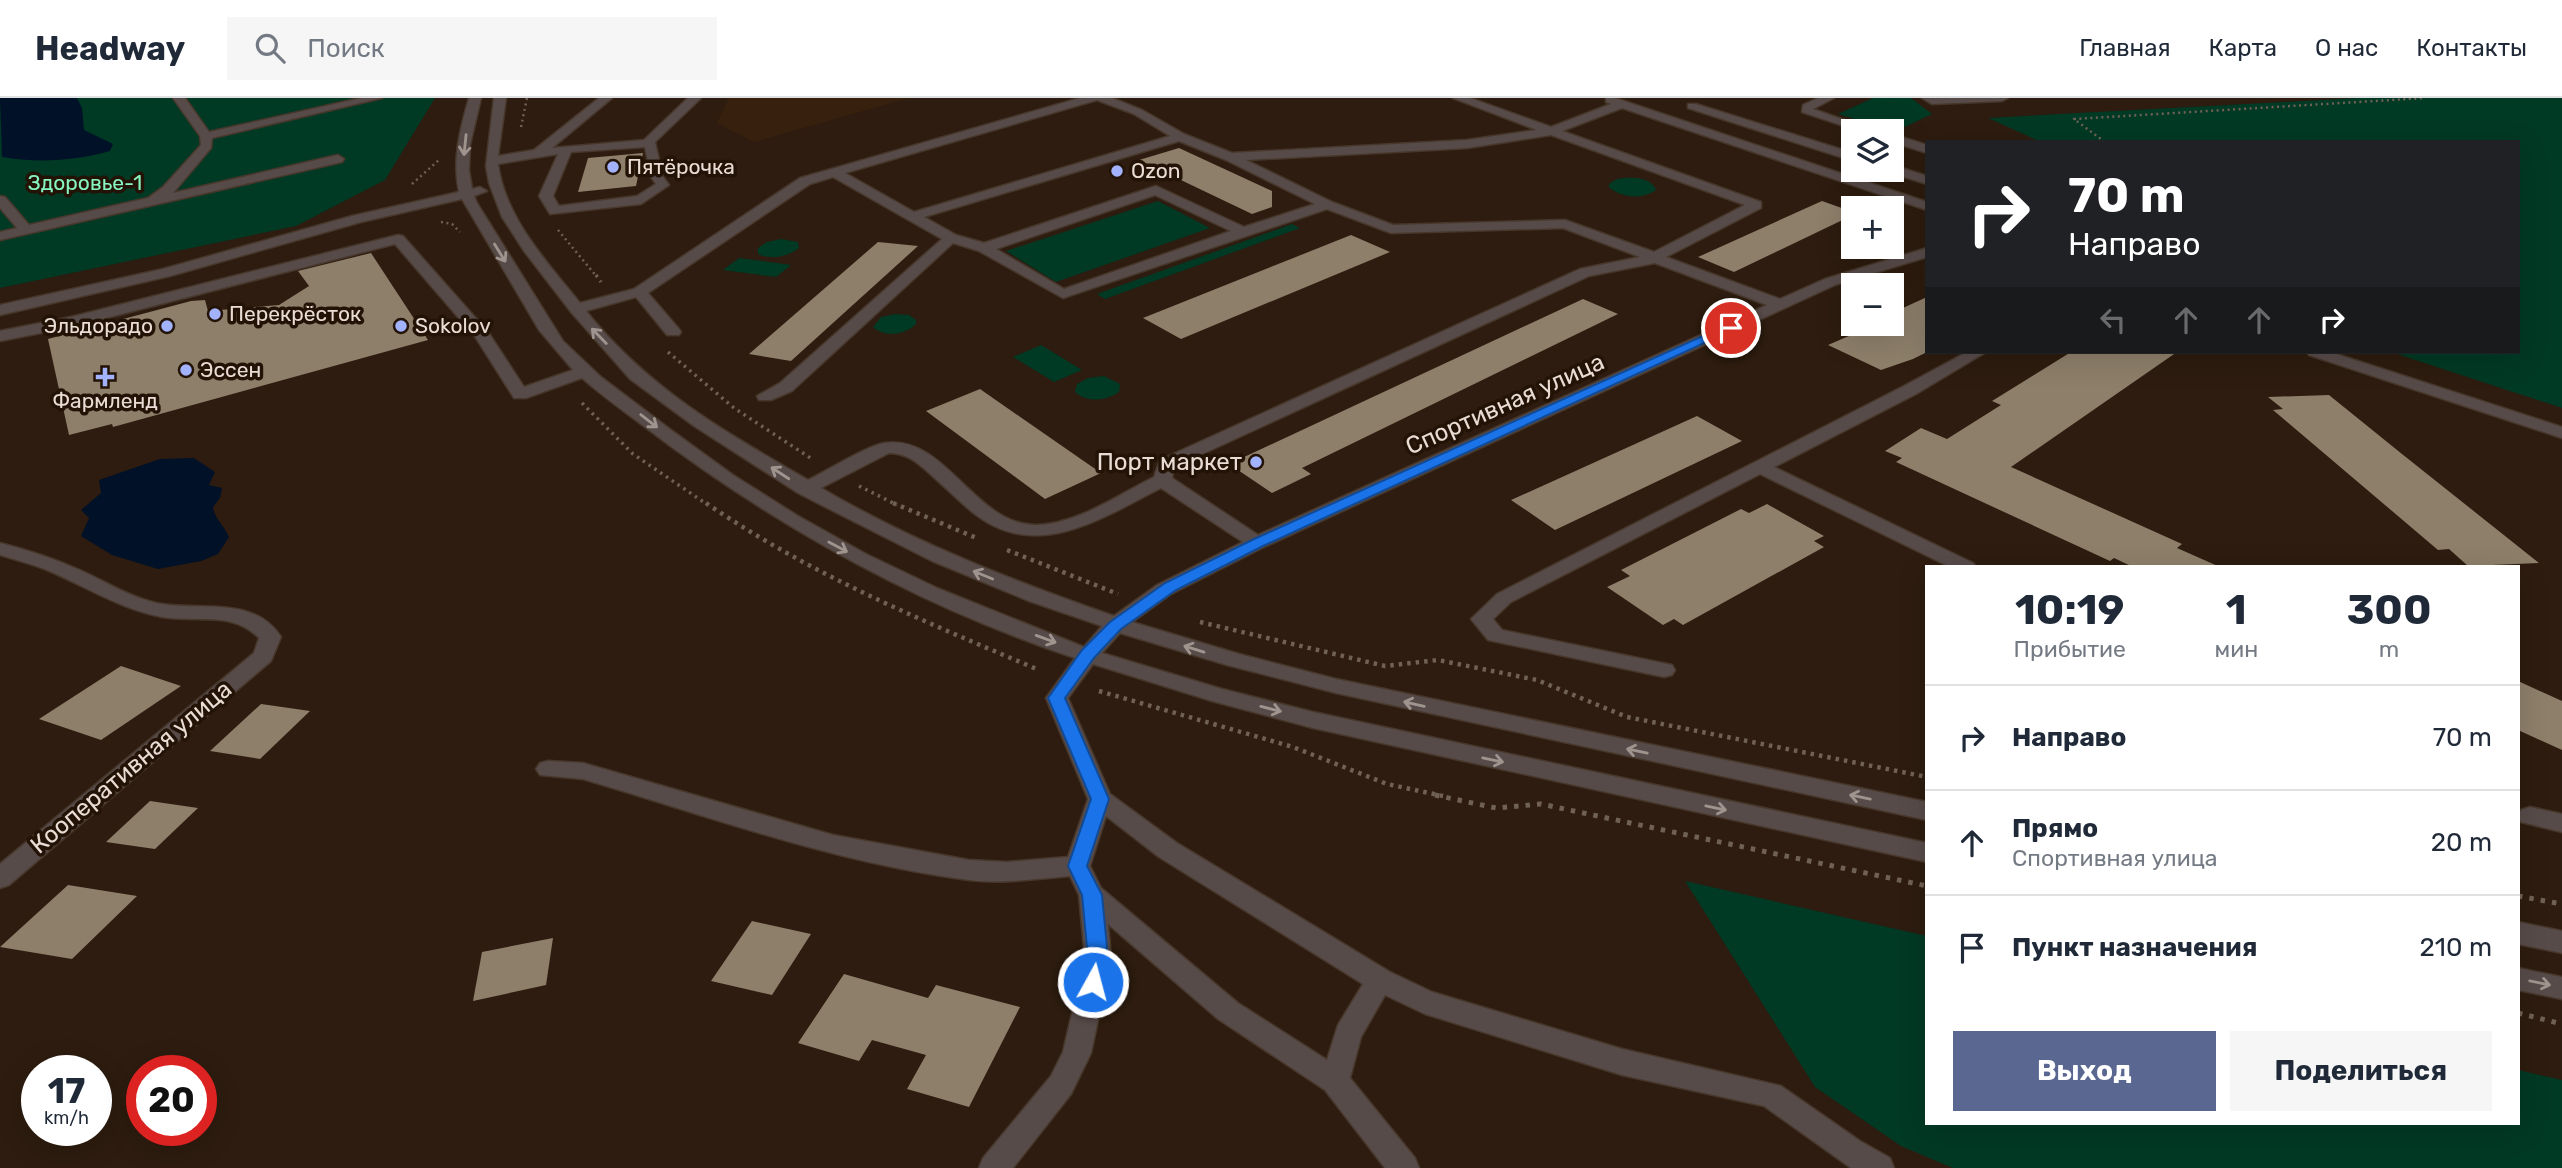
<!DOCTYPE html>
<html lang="ru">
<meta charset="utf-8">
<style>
body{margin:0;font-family:Rubik,sans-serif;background:#f6f6f7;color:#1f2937;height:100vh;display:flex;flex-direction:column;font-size:26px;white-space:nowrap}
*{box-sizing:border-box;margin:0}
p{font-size:23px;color:#747a83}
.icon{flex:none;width:38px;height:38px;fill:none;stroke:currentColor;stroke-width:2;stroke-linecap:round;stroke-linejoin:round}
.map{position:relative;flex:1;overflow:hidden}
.sheet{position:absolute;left:1925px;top:467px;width:595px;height:560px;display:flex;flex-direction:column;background:#fff;border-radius:0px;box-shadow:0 7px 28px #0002}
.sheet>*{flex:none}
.guide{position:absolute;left:1925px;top:42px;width:595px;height:214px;border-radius:0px;box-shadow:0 7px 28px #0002;background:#202124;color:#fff;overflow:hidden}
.buttons{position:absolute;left:1841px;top:21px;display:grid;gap:14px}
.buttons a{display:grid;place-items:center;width:63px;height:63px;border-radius:0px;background:#fff;box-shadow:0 7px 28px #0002;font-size:35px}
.speed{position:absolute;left:21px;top:957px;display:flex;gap:14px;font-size:35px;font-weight:700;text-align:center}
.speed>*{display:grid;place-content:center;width:91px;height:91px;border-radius:50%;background:#fff;box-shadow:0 7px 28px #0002;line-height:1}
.speed small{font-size:18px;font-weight:400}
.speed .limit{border:10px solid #d22;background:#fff;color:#111}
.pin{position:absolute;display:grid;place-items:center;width:60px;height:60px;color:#fff;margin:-30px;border:4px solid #fff;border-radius:50%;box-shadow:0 2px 7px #0007}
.me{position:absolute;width:77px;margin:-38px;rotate:7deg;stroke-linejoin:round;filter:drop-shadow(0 0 5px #0008)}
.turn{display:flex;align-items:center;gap:24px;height:147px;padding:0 28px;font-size:32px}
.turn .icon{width:91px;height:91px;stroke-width:2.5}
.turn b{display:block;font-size:49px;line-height:60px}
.lanes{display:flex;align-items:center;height:66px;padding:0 28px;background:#0003;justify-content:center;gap:35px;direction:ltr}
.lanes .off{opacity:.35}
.eta{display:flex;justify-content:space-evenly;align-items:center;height:119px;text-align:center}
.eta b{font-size:42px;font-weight:700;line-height:49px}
.button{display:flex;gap:14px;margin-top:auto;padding:14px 28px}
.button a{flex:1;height:80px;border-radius:0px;background:#5a6790;color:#fff;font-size:28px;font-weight:700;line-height:80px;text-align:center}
.button a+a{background:#f6f6f7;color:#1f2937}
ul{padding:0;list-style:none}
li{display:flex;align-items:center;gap:21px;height:105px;padding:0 28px;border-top:2px solid #e0e1e3}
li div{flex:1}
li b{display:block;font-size:26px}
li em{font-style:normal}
header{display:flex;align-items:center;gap:42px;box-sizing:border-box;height:98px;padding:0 35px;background:#fff;border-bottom:2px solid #e0e1e3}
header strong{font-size:33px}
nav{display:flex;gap:38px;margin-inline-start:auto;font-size:24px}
.search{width:490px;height:63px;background:#f6f6f7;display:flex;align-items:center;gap:18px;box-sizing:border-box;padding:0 24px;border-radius:0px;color:#747a83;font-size:26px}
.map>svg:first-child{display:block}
.built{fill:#37210e}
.green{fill:#003924}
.water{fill:#001128}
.building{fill:#8d7f6a}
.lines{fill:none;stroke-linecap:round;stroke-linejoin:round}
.minor-casing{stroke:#47372b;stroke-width:3}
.path-far3{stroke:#706156;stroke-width:2.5;stroke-dasharray:2 3.5;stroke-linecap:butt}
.path-far2{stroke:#706156;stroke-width:3.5;stroke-dasharray:2.5 4.5;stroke-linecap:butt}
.path-far1{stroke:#706156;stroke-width:4.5;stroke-dasharray:3.5 5;stroke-linecap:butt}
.path{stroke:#706156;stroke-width:5;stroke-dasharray:4.5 7;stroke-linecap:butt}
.minor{fill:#574b49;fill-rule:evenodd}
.oneway{stroke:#a0948e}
.route{fill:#1a73e8;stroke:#114b97;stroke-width:2}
.poi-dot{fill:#a3b2fd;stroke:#231306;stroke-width:2.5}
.labels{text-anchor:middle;stroke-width:7;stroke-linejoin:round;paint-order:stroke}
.far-poi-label{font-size:21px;fill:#e8dcd4;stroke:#231306;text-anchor:start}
.far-park-label{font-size:21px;fill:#87f5c2;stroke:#231306}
.street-label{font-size:24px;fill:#e8dcd4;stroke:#231306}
.poi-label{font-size:24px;fill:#e8dcd4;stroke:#231306;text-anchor:end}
</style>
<header>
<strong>Headway</strong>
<div class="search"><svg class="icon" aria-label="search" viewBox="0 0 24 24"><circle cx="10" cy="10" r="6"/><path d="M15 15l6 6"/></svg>Поиск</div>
<nav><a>Главная</a><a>Карта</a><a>О нас</a><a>Контакты</a></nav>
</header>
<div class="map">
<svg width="2562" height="1070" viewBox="0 0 2562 1070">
<rect width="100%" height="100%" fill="#2d1c0f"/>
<!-- built -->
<path class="built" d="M729 0H909L754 44 717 25Z"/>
<!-- green -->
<g class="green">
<path d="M0 0H435L385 82 296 128 0 190Z"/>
<path d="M1873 0H1911L1932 16 1905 29 1890 25 1881 29 1838 16Z"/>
<path d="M2358 0H2562V310L2391 254H2518V44H2041L1988 20Z"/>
<path d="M1617 81C1630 79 1650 78 1656 92 1642 102 1621 100 1609 89V86Z"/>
<path d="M1158 103 1210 130 1056 184 1006 153Z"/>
<path d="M1292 126 1300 130 1105 201 1097 196Z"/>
<path d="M781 141 798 144 799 150C787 159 772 162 758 156V150L767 144Z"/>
<path d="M739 160 791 167 776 179 723 172Z"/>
<path d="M895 216 909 217 916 222V226C905 237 885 240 873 229L881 219Z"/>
<path d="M1041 247 1082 272 1054 284 1013 259Z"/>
<path d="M1104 278 1120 286 1119 294C1106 303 1087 305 1075 294L1077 286 1088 280Z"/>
<path d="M1685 783 1927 838V1026H2518V972L2562 982V1070H1953L1901 1048 1815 989Z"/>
</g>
<!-- water -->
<g class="water">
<path d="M0 0H77L82 10 84 32 113 46 110 53C75 63 38 65 2 59Z"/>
<path d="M194 360 215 374 209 387 222 390 220 400 213 409C215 422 224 427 229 439L218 456 201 463 158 471 112 457 81 438 89 420 81 412 101 395 99 382 160 361Z"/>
</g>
<!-- building -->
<g class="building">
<path d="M1179 50 1272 93V109L1252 116 1139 62Z"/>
<path d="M643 55 636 88 578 94 588 60Z"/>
<path d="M1822 103 1853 114V117L1734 174 1698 159Z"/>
<path d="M1351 137 1390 154 1181 241 1143 220Z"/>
<path d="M878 144 918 148 791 263 749 256Z"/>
<path d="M371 155 428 242 113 329 112 326 69 337 48 241 191 203 205 202 208 213 279 207 309 188 298 173Z"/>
<path d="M1927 199V254L1913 261 1881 272 1828 247 1858 234 1854 232 1868 226H1892V215Z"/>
<path d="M1583 201 1618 216 1302 370 1311 376 1272 395 1229 366Z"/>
<path d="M2071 254H2177L2011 369 2182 446 2177 450 2220 469H2133L2114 460 2110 463 1896 364 1902 360 1885 353 1921 330 1947 341 2001 307 1992 303Z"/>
<path d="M980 291 1101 375 1045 401 926 313Z"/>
<path d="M2329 297 2402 356 2539 465 2468 468 2449 451 2438 452 2273 312 2283 311 2268 299Z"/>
<path d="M1697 318 1742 343 1555 432 1511 402Z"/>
<path d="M1767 406 1824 438 1814 443 1824 449 1683 527 1674 521 1663 527 1607 489 1630 478 1621 472 1741 411 1749 415Z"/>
<path d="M121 568 181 588 101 642 39 621Z"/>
<path d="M2518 583 2562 603V652L2518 632Z"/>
<path d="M261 606 310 613 260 661 210 653Z"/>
<path d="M150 703 198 710 155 751 106 744Z"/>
<path d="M68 787 137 798 72 861 0 849Z"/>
<path d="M752 823 811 836 772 897 711 883Z"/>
<path d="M553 840 546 887 473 903 482 854Z"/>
<path d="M844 876 928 900 936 887 1020 909 969 1009 907 991 926 957 872 942 859 963 798 945Z"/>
</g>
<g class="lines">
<!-- minor casing -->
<g class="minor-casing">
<g id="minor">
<path d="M173 0H185L209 34 361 0H382L212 40 211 50 173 95 338 57 344 61 342 64 0 142V134L17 130 0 110V98L5 99 29 127 148 100 163 89 201 47 200 38Z"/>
<path d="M469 0H481L470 47 469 72 472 91 480 89 487 93 474 98 477 105 563 243 601 279 671 332 733 377 798 418 866 456 937 490 1084 549 1102 528 1029 503 932 463 839 416 798 395 694 328 630 281 571 214 524 153 502 119 489 85 486 68 494 0H506L498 58 534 52 599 0H612L552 50 644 42 688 0H701L655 44 663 79 669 87 641 106 550 116 539 98 558 56 498 66C505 120 547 164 580 205L634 191 800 80 1080 0H1112L1142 12 1184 36 1232 55 1467 42 1537 32 1453 0H1470L1551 29 1611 6 1606 4V0H1615L1927 104V112L1622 10 1562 33 1761 104V110L1666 159 1780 201 1825 181 1927 150V159L1835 187 1264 449 1171 496 1132 524 1239 556 1336 581 1927 704V722L1336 595 1227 567 1120 535 1102 555 1222 591 1313 614 1927 745V764L1313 630 1212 603 1093 566 1068 600 1110 696 1177 745 1390 874 1432 894 1622 951 1781 988 1860 1043 1890 1060 1894 1070H1851L1764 1008 1622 977 1425 916 1385 897 1361 939 1350 980 1415 1060 1419 1070H1385L1325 992 1218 921 1108 826 1111 860 1091 955 1071 996 1013 1070H979L983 1060 1051 978 1063 954 1085 860 1079 797 1070 778C1036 781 1002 786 969 782 839 766 708 718 583 681L540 677 536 671 540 665 548 663 583 665 833 737 969 762 1007 764 1068 759 1088 701 1046 600 1075 560C919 508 775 428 645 329 624 313 602 298 582 280L526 300H514L476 240 395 146 71 229 0 243V233L71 219 398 137 403 138 488 234 524 289 573 272 539 232 462 101 361 124 170 178 0 217V207L163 171 352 118 459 94C452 62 460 31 469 0ZM1097 2 1134 16 1170 38 914 114 845 75ZM1551 37 1745 107 1654 154 1565 122 1393 127 1332 104 1246 62 1467 50ZM1179 43 1226 62 1315 106 1244 129 1156 88 984 145 956 137 924 119ZM645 49 651 79 656 86 637 98 559 108 553 98 571 54ZM833 79 942 141 780 285 757 298 759 302H771L792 293 953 145 979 153 1063 200 1327 111 1391 135 1563 130 1640 159 1580 171 1160 362 1154 379C1118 397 1076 427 1035 427 974 426 945 336 885 345 866 348 827 373 808 382 722 332 650 292 586 213L636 199 667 237H679L681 234 679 231 648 195 810 86ZM1155 97 1231 133 1064 191 996 151ZM1655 165 1767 207 1258 437 1172 380 1174 369 1589 178ZM889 355C911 355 923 370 939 384 956 399 973 418 994 428 1051 456 1111 415 1161 390L1243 444 1157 487 1114 518C1013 483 913 444 821 390ZM1106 718 1159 759 1363 886 1338 927 1327 962 1238 905 1101 790 1090 768Z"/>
<path d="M1818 0H1834L1813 11 1876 33H1859L1802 14 1803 7Z"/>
<path d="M1922 0H2008L2002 3 1932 6Z"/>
<path d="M1688 6H1696L1853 55V63L1688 10Z"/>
<path d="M1892 36 1927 47V55L1892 44Z"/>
<path d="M1892 67 1927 78V86L1888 74 1886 72H1892Z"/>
<path d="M1967 254H1986L1916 296 1774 369 1973 465 1976 469H1950L1760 376 1511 504 1493 521 1502 532 1672 567 1675 572 1672 577 1664 579 1488 542 1471 521 1497 496 1904 288Z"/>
<path d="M2307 254H2330L2562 329V340L2309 257Z"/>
<path d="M0 445C28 452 55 461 82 473 106 484 130 499 156 505 198 514 253 496 281 539L271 563 9 787 0 790V766L254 555 259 540C232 512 196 525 162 519 120 511 85 488 47 472 32 466 16 462 0 457Z"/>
<path d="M2530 709 2562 716V734L2521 724 2518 719 2521 712Z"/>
<path d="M2518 824 2562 833V855L2518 846Z"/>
<path d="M2518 870 2562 879V901L2518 892Z"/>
</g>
</g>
<!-- path-far3 -->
<g class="path-far3">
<path d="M521 29 527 0"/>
<path d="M2105 44 2074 21 2425 0"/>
<path d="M412 86 439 62"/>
<path d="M441 124 452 126 460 134"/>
<path d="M558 132 597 179"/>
</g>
<!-- path-far2 -->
<g class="path-far2">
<path d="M596 177 601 184"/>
<path d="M668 254 734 310 812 361"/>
<path d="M582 305 633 356 708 407"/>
<path d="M859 388 897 407"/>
</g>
<!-- path-far1 -->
<g class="path-far1">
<path d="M706 405C813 478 921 522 1039 572"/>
<path d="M893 405 979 441"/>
<path d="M1007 452 1118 496"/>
<path d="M1200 524 1385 568 1438 562 1537 582 1627 619 1927 679"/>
<path d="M1099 593 1293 649 1387 686 1443 698"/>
</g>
<!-- path -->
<g class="path">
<path d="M1435 697 1496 710 1541 706 1927 788"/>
<path d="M2518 798 2562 806"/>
<path d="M2518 915 2562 926"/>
</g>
<!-- minor -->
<use href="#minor" class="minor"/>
</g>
<!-- one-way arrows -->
<defs><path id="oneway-shaft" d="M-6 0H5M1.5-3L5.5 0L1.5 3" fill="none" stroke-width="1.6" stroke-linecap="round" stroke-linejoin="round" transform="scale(1.75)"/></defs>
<g class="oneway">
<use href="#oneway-shaft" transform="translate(465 47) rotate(96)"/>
<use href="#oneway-shaft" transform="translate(500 155) rotate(58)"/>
<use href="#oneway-shaft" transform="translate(599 238) rotate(-134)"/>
<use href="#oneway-shaft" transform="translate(649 323) rotate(38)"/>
<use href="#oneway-shaft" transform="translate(780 375) rotate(-147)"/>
<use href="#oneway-shaft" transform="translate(838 449) rotate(28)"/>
<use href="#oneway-shaft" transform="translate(983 477) rotate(-158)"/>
<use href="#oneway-shaft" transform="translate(1046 541) rotate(20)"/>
<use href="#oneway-shaft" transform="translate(1194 551) rotate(-163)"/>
<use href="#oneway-shaft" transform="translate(1414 606) rotate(-167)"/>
<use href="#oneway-shaft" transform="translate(1271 611) rotate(14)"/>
<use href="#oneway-shaft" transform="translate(1637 653) rotate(-168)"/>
<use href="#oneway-shaft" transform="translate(1493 662) rotate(12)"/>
<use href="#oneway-shaft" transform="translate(1860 699) rotate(-168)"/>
<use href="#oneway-shaft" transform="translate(1716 710) rotate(12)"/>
<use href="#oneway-shaft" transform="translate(2540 885) rotate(12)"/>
</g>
<!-- route -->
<path class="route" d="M1727 227 1737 230 1263 448 1176 492 1121 531 1094 560 1065 600 1109 701 1087 768 1102 797 1108 860 1100 890 1093 893 1086 890 1083 884 1088 860 1082 797 1068 768 1091 701 1048 600 1082 552 1110 524 1165 485 1252 442Z"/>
<!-- markers -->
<g class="poi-dot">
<circle cx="613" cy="69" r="7"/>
<circle cx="1117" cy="73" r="7"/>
<circle cx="215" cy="216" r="7"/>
<circle cx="167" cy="228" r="7"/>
<circle cx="401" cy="228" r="7"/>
<circle cx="186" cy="272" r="7"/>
<path d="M101.5 268.5h7v7h7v7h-7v7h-7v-7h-7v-7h7z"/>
<circle cx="1256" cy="364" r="7"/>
</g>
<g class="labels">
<!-- far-poi labels -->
<g class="far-poi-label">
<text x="627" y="76">Пятёрочка</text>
<text x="1131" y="80">Ozon</text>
<text x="229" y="223">Перекрёсток</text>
<text x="153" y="235" text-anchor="end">Эльдорадо</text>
<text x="415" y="235">Sokolov</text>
<text x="200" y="279">Эссен</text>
<text x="105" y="310" text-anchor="middle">Фармленд</text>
</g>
<!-- far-park labels -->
<g class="far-park-label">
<text x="85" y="92">Здоровье-1</text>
</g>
<!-- street labels -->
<g class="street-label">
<text transform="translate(1505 306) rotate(-24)" y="8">Спортивная улица</text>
<text transform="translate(131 669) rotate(-40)" y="8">Кооперативная улица</text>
</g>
<!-- poi labels -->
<g class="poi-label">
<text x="1242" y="372">Порт маркет</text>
</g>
</g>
</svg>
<div class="buttons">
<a><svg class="icon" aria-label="layers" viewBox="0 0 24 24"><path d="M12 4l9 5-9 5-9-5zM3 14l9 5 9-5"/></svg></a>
<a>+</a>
<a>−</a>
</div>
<div class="speed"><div>17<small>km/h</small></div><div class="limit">20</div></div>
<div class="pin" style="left:1731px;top:230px;background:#d93025"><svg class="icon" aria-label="arrive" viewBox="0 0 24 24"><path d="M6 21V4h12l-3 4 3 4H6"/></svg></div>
<svg class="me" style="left:1093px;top:884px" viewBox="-20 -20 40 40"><circle r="17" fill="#1a73e8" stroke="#fff" stroke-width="3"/><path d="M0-11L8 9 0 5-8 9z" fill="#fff"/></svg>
<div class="guide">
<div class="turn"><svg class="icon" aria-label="right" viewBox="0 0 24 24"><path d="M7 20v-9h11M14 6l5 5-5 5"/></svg><div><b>70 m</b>Направо</div></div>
<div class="lanes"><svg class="icon off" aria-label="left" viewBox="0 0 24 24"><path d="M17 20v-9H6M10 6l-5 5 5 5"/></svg><svg class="icon off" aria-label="ahead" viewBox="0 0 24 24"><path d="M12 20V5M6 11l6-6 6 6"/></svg><svg class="icon off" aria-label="ahead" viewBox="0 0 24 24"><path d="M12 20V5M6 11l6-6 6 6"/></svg><svg class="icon" aria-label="right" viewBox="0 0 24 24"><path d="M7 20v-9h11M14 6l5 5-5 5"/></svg></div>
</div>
<section class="sheet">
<div class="eta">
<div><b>10:19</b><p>Прибытие</p></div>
<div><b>1</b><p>мин</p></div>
<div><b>300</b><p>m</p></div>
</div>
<ul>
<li><svg class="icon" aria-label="right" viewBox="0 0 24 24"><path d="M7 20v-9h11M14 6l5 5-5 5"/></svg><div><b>Направо</b></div><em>70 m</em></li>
<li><svg class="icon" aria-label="ahead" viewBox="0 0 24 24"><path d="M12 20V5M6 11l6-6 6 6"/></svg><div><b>Прямо</b><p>Спортивная улица</p></div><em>20 m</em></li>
<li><svg class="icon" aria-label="arrive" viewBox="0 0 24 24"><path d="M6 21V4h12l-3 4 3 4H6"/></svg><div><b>Пункт назначения</b></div><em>210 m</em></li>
</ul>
<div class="button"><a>Выход</a><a>Поделиться</a></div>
</section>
</div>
